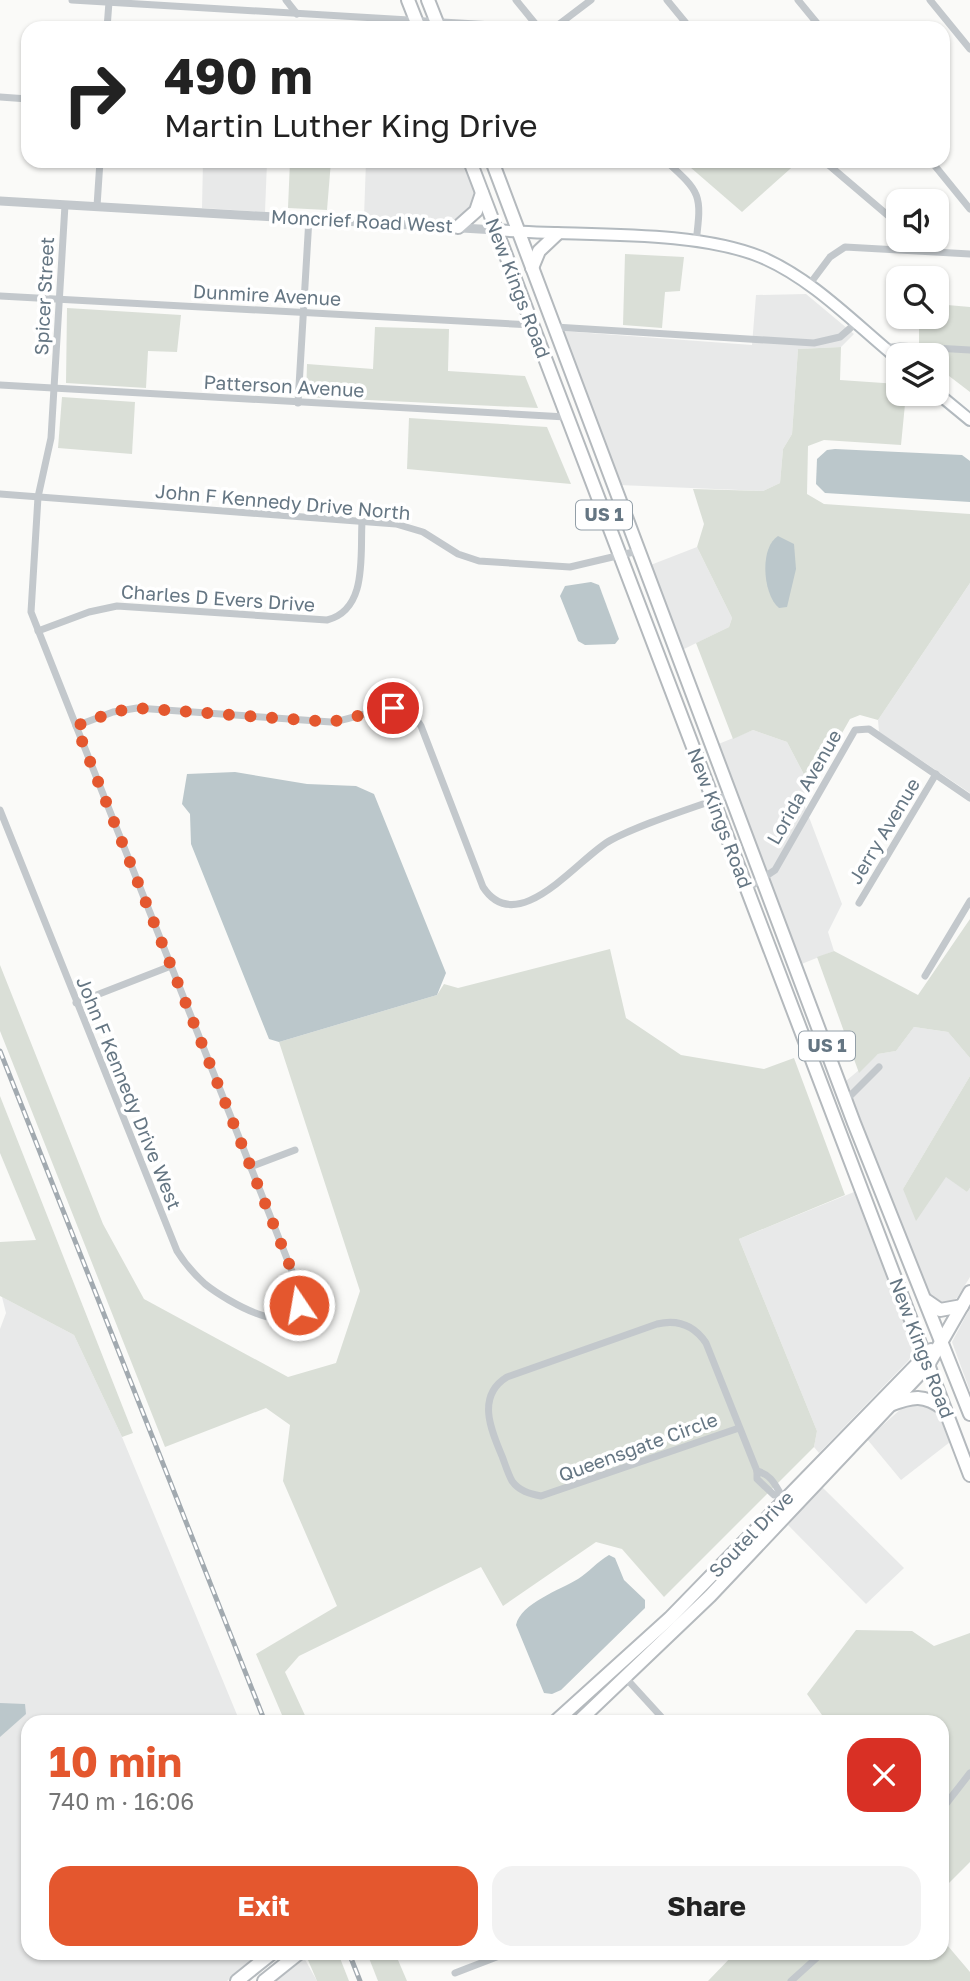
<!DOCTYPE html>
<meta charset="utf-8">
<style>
body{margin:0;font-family:"Golos Text",sans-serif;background:#f2f2f2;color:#222;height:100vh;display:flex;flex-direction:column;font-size:26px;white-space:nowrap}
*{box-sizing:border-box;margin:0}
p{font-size:23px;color:#767676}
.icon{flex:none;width:38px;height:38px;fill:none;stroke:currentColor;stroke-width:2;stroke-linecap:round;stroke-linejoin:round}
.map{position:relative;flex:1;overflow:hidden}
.side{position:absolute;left:21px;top:1715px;width:928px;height:245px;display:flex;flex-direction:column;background:#fff;border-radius:21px;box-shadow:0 2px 5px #0004}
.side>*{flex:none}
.top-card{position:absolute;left:21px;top:21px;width:929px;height:147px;border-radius:21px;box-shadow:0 2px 5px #0004;background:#fff;color:#222;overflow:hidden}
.fabs{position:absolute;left:886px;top:189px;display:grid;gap:14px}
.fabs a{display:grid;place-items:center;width:63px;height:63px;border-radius:14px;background:#fff;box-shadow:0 2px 5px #0004;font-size:35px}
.pin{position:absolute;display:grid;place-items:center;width:60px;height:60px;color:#fff;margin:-30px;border:4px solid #fff;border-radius:50%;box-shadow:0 2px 7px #0007}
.me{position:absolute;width:77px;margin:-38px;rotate:348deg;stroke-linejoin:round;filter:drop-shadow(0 0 5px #0008)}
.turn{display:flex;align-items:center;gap:24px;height:147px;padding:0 28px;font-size:32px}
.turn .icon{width:91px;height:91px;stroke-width:2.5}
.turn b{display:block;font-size:49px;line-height:60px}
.round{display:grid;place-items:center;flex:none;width:74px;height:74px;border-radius:21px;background:#f2f2f2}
.overview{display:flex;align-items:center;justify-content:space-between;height:119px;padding:0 28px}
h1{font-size:42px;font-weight:700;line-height:52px;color:#e4572e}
.action{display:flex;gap:14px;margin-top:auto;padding:14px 28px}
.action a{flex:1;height:80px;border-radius:21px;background:#e4572e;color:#fff;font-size:28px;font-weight:700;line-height:80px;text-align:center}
.action a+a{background:#f2f2f2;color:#222}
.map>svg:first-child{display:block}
.built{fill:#e8e9e9}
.green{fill:#dadfd7}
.water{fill:#bbc7cb}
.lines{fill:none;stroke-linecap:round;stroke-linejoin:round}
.secondary-casing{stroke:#b3babf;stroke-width:14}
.primary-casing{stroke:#b5babe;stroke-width:16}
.trunk-casing{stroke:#b4b9bd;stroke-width:16}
.minor{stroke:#c3c8cc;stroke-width:7}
.tertiary{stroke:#c3c8cc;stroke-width:9}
.secondary{stroke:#fff;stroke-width:10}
.primary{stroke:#fff;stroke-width:12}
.trunk{stroke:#fff;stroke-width:12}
.rail-casing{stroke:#a2aab0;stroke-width:5}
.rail{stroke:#fff;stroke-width:2.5;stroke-dasharray:8;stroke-linecap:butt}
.route{stroke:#e4572e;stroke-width:12;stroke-dasharray:0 21.6}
.labels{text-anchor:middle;stroke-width:7;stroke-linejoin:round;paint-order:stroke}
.shield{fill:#fff;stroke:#939fa8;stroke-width:2}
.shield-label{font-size:18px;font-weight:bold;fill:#657683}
.street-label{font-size:19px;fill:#657683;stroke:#fff}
</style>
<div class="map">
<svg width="970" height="1981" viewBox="0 0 970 1981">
<rect width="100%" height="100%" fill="#fafaf8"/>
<!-- built -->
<g class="built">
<path d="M203 161 267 162 265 212 202 208Z"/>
<path d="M366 161H462L474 191 470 209 453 222 364 217Z"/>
<path d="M806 294 854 334 841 347 798 349 792 434 783 449 780 483 763 491 619 485 562 331 752 345 756 295Z"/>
<path d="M697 547 732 618 729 627 680 651 648 566Z"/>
<path d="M970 583V793L879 732 878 720Z"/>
<path d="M753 730 787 742 811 788 804 804 842 904 828 932 834 951 799 965 716 745Z"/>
<path d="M914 1027 948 1032 970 1058V1076L903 1189 946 1176 967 1192 970 1188V1277L957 1298 942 1307 929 1297 846 1081 878 1054 896 1051Z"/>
<path d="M854 1192 914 1348 909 1360 819 1453 814 1447 817 1431 739 1239Z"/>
<path d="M2 1297 74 1335 122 1437 240 1722H28V1953H261L227 1981H0V1329L6 1313Z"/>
<path d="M970 1308V1391L952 1342Z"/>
<path d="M910 1401 935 1407 950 1442 901 1480 867 1439Z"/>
<path d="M822 1487 904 1568 866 1604 788 1525Z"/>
<path d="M303 1956 317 1981H274Z"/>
</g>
<!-- green -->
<g class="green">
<path d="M290 161H331L327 210 288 208Z"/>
<path d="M683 161H799L742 212Z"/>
<path d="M625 254 684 257 680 291 665 292 662 328 623 325Z"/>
<path d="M936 304 970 307V392L936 366V355L919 353V317H936Z"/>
<path d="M67 308 181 315 177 352 148 351 146 388 66 383Z"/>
<path d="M375 327 449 329 448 371 525 376 538 408 306 397 307 364 373 369Z"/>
<path d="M841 347 840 380 898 384V394H906L901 445 824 440 808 446 807 494 824 504 970 514V583L878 720 860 715 850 719 811 788 787 742 753 730 733 739 696 643 729 627 732 618 697 547 704 524 693 489 763 491 780 483 783 449 792 434 798 349Z"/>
<path d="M62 397 135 402 132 454 58 448Z"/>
<path d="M409 418 547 427 571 484 407 469Z"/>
<path d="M970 919V1058L948 1032 914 1027 896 1051 878 1054 859 1073 817 957 834 951 918 995Z"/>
<path d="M610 949 626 1018 681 1055 764 1069 794 1058 845 1195 739 1239 817 1431 814 1447 664 1597 622 1549 596 1542 503 1606 481 1567 299 1656 285 1672 308 1722H285L256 1654 337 1606 283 1481 290 1425 266 1408 165 1447 0 1031V965L103 1224 144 1299 288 1377 336 1363 360 1291 279 1042 437 995 444 984 458 988Z"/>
<path d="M970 1076V1188L967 1192 946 1177 916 1221 903 1189Z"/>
<path d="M0 1096 133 1433 122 1437 74 1335 0 1296V1242L36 1240 0 1153Z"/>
<path d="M856 1630 912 1631 934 1646 970 1633V1862L942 1890V1722H827L807 1694Z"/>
<path d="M942 1939 970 1972V1981H708L735 1953H942Z"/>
<path d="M321 1953H338L349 1981H317L308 1960Z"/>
<path d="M367 1953H395L407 1981H378Z"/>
</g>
<!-- water -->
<g class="water">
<path d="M835 449 962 455 970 461V502L825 493 816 484 817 459 827 450Z"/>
<path d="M778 536 794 544 796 569 787 607 779 608C763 595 759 548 778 536Z"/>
<path d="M591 582 599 585 619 639 615 644 585 645 578 641 560 596 565 586Z"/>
<path d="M235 772 307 784 356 786 374 794 446 973 437 995 279 1042 269 1039 191 844 190 814 182 804 187 774Z"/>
<path d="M609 1555 615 1558 624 1580 645 1600V1608L561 1690 552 1694 544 1693 516 1625C521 1603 560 1590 578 1579 589 1572 597 1562 609 1555Z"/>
<path d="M0 1703 25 1704 26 1714 0 1737Z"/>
</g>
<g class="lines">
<!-- secondary casing -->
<g class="secondary-casing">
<g id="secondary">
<path d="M496 230C575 237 690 228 761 257 813 279 855 324 898 359"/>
<path d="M936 392 970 420"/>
</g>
</g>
<!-- primary casing -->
<g class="primary-casing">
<g id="primary">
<path d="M555 1722 670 1618 931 1350"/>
<path d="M578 1722 710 1596 928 1365 970 1292"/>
<path d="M237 1981 272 1953"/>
<path d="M264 1981 299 1953"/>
</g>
</g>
<!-- trunk casing -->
<g class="trunk-casing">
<g id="trunk">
<path d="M408 0 419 28"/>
<path d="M428 0 439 28"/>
<path d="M470 161 970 1475"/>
<path d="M492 161 854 1123 970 1414"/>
<path d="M458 227 476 211 482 193"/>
<path d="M532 268 539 251 557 234"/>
<path d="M927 1301 940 1310 962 1306"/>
<path d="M890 1405C913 1396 924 1394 944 1409"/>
</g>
</g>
<!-- minor -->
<g class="minor">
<path d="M72 0 542 28"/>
<path d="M286 0 297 14"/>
<path d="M516 0 538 27"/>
<path d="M667 0 690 28"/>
<path d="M798 0 821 28"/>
<path d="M930 0 970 49"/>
<path d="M107 28 109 2"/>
<path d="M554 28 591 0"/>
<path d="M0 97 28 99"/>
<path d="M666 161C701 193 702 194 696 242"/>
<path d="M824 161 898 224"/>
<path d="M931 161 970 209"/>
<path d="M97 206 100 161"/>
<path d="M915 240 927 251"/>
<path d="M809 285 830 257 845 247 970 254"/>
<path d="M0 296 532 325"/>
<path d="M555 327 814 343 840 337 855 324"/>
<path d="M885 348 900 346 970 350"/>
<path d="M0 385 566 417"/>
<path d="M298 403 309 218"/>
<path d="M0 494 396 524 423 532 458 554 479 561 570 567 638 551"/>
<path d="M38 631 89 612 117 606 327 620C368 610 360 555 362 522"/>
<path d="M76 726 113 712 137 708 331 722C361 719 402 692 421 726L483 887C518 941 581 855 611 840 648 821 691 809 731 794"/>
<path d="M0 810 177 1251C185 1264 194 1274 205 1284 225 1300 306 1350 299 1289L31 612 38 497 51 438 65 205"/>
<path d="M747 889 775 870 855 730 869 729 970 798"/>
<path d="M859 903 936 774"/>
<path d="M925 976 970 901"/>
<path d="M76 1003 171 966"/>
<path d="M847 1099 879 1067"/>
<path d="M250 1167 295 1150"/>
<path d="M739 1428 541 1496C530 1494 519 1491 512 1481 508 1474 505 1464 502 1456 491 1430 476 1396 507 1377L657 1324C678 1319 694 1325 706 1343L757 1471V1479L774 1495H780"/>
<path d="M757 1471C773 1475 776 1488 784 1499"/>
<path d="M624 1676 666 1722"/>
<path d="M942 1809 970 1773"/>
<path d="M455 1973 507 1953"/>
<path d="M791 1981 822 1953"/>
</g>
<!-- tertiary -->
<path class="tertiary" d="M0 201 496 230"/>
<!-- secondary -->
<use href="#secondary" class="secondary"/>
<!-- primary -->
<use href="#primary" class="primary"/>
<!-- trunk -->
<use href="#trunk" class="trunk"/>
<!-- rail casing -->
<g class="rail-casing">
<g id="rail">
<path d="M0 1051 265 1722"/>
<path d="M349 1953 360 1981"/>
</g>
</g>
<!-- rail -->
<use href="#rail" class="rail"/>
</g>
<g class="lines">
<!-- route -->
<path class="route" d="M299 1305V1289L76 726 113 712 137 708 331 722 393 708"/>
</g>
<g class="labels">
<!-- shield labels -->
<g class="shield">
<rect x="576" y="500.5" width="56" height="29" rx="5"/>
<rect x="799" y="1031.5" width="56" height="29" rx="5"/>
</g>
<g class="shield-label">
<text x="604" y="521">US 1</text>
<text x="827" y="1052">US 1</text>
</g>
<!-- street labels -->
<g class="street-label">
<text transform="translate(362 221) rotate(3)" y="7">Moncrief Road West</text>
<text transform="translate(518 288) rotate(69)" y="7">New Kings Road</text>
<text transform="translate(267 295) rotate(3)" y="7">Dunmire Avenue</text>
<text transform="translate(44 296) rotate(-87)" y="7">Spicer Street</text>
<text transform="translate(284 386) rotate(3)" y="7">Patterson Avenue</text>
<text transform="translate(283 502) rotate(5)" y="7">John F Kennedy Drive North</text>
<text transform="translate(218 598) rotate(4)" y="7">Charles D Evers Drive</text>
<text transform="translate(804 787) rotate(-60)" y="7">Lorida Avenue</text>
<text transform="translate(720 818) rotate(69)" y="7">New Kings Road</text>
<text transform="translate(884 831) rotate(-59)" y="7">Jerry Avenue</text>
<text transform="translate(129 1093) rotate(68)" y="7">John F Kennedy Drive West</text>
<text transform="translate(922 1348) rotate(69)" y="7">New Kings Road</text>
<text transform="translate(638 1447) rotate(-20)" y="7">Queensgate Circle</text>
<text transform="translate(751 1534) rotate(-46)" y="7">Soutel Drive</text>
</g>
</g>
</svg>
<div class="fabs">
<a><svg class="icon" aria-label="sound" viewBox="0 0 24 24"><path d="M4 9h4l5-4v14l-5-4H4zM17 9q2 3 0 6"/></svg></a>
<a><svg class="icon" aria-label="search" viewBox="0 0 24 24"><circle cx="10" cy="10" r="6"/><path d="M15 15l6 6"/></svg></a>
<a><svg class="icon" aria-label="layers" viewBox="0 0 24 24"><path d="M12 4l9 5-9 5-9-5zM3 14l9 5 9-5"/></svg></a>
</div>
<div class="pin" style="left:393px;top:708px;background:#d93025"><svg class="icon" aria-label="arrive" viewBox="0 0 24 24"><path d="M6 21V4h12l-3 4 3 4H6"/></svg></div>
<svg class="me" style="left:299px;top:1305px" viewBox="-20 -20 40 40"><circle r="17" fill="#e4572e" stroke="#fff" stroke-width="3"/><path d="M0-11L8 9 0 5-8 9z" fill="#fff"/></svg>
<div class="top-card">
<div class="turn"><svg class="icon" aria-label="right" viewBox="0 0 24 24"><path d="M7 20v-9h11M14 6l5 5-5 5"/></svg><div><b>490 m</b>Martin Luther King Drive</div></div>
</div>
<section class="side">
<div class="overview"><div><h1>10 min</h1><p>740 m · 16:06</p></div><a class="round" style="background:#d93025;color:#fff"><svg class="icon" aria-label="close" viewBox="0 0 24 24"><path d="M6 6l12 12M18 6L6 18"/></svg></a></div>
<div class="action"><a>Exit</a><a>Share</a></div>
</section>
</div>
